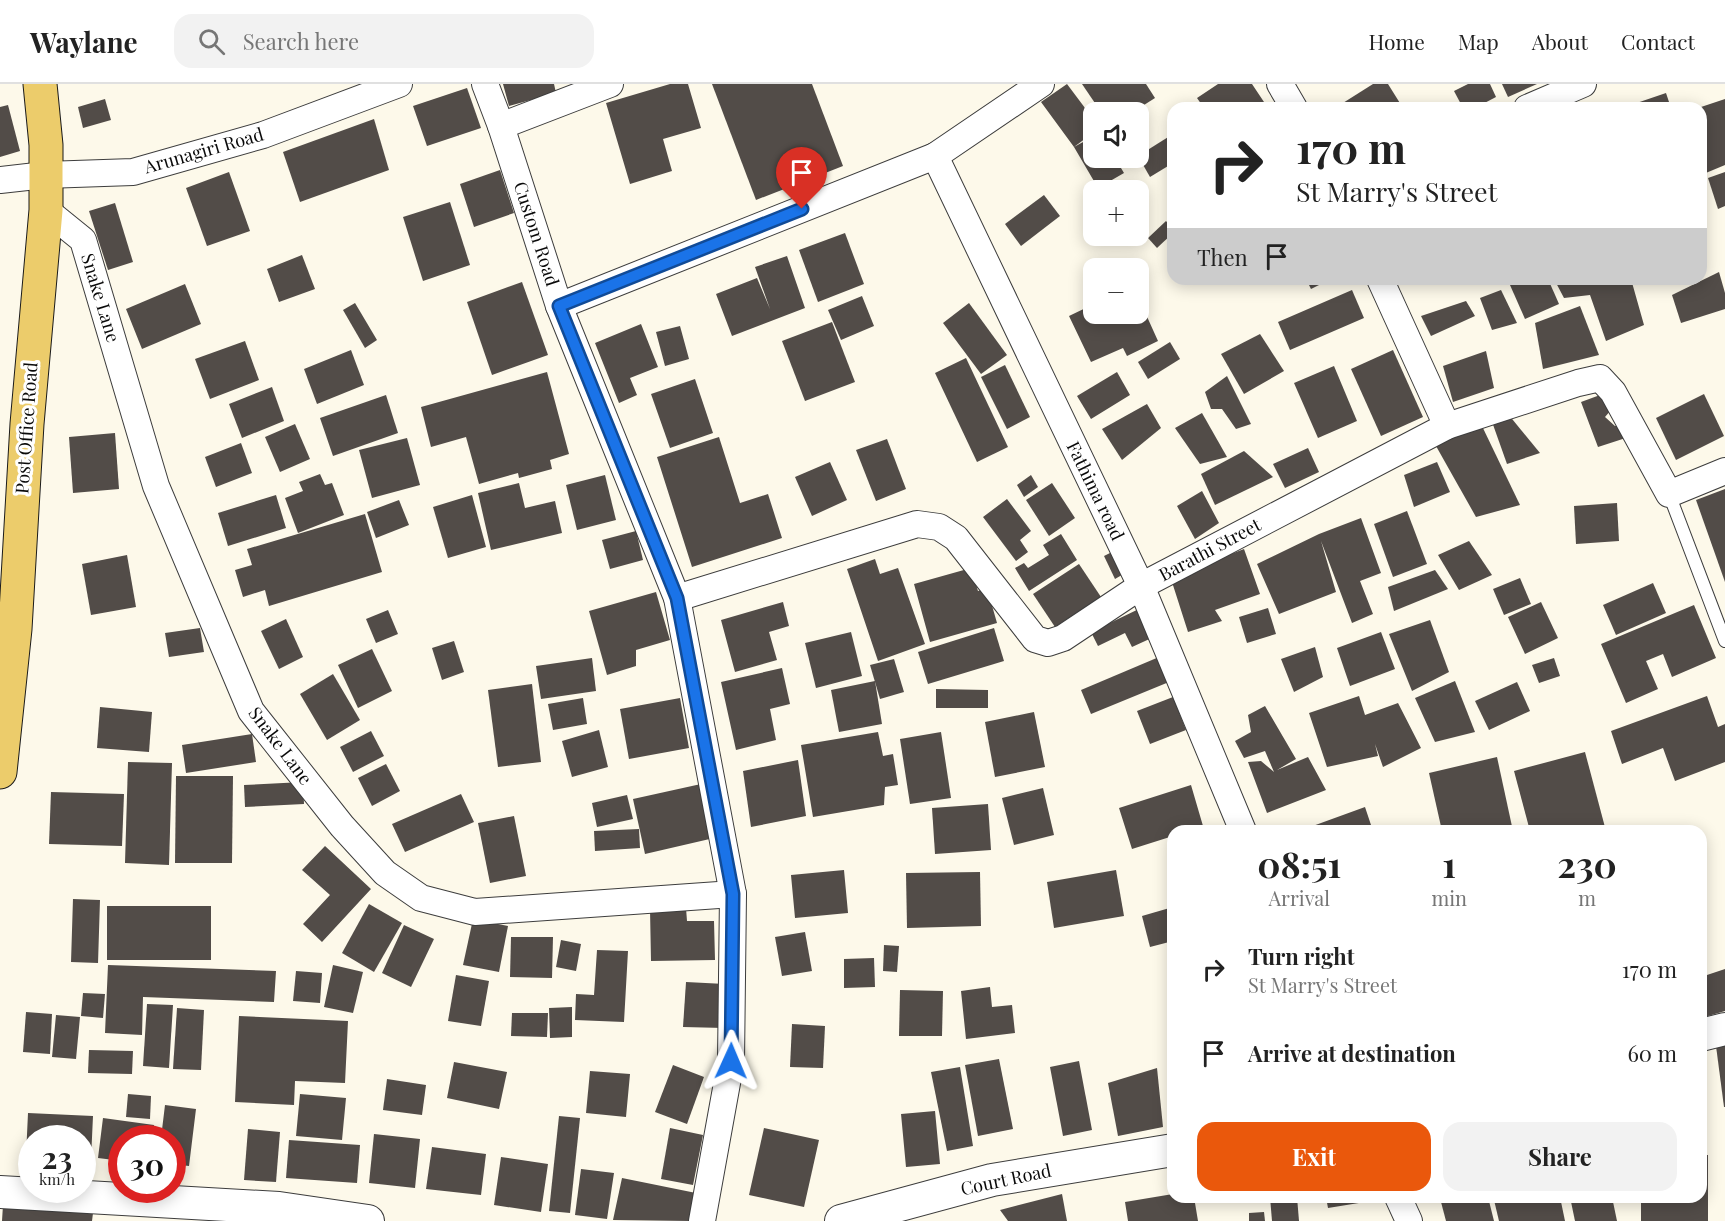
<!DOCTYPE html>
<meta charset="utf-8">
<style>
body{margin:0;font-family:"Playfair Display",serif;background:#f2f2f2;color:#222;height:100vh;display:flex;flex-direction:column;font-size:22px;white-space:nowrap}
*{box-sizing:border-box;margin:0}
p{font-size:20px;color:#767676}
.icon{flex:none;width:33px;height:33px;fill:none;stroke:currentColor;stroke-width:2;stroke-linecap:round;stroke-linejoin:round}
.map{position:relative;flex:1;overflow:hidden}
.details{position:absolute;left:1167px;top:741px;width:540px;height:378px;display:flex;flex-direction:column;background:#fff;border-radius:18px;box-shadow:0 3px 15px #0003}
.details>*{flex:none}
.guide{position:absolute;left:1167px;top:18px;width:540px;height:183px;border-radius:18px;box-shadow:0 3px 15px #0003;background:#fff;color:#222;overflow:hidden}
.tools{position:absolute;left:1083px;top:18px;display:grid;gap:12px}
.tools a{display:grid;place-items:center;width:66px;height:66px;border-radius:12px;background:#fff;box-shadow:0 3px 15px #0003;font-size:30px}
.speed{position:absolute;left:18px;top:1041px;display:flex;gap:12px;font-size:30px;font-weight:700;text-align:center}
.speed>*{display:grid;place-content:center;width:78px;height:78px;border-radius:50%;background:#fff;box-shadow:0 3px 15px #0003;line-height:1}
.speed small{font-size:15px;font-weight:400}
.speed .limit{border:9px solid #d22;background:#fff;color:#111}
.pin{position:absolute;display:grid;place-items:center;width:51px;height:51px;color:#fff;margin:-62px -26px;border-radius:50% 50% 50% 0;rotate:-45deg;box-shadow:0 0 6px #0007}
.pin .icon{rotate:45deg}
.me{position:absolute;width:66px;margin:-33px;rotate:1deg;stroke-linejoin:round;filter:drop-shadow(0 0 4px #0008)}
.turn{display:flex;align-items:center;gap:21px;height:126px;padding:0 30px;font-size:27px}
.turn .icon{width:78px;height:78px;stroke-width:2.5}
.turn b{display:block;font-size:42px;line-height:51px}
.then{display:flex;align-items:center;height:57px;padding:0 30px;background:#0003;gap:12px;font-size:22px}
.eta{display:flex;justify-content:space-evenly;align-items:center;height:102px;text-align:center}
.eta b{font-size:36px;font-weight:700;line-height:42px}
.button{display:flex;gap:12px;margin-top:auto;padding:12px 30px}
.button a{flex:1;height:69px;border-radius:18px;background:#ea580c;color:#fff;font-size:24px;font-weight:700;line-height:69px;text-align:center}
.button a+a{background:#f2f2f2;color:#222}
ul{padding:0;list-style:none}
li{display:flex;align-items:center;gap:18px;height:84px;padding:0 30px}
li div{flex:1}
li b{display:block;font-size:22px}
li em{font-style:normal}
header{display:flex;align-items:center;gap:36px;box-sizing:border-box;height:84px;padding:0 30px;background:#fff;border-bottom:2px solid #e0e0e0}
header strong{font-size:28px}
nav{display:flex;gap:33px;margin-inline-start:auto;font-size:21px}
.search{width:420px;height:54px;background:#f2f2f2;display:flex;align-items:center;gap:15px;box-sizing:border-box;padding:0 21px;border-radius:18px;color:#767676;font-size:22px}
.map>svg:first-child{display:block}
.building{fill:#524c48}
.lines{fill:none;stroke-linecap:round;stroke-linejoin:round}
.service-casing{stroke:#3d3d3d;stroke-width:14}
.minor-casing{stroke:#3d3d3d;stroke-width:28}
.tertiary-casing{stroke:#3d3d3d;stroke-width:34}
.primary-casing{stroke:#1b1b1b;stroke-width:35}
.service{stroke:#fff;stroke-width:12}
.minor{stroke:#fff;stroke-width:26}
.tertiary{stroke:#fff;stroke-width:32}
.primary{stroke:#eccc6b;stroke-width:33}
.route-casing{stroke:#114b97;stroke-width:15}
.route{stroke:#1a73e8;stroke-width:10}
.labels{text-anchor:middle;stroke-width:6;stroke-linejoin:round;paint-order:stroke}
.street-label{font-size:18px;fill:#0a0a0a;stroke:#fff}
</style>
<header>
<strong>Waylane</strong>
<div class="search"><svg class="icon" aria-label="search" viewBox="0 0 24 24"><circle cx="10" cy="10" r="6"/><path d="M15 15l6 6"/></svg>Search here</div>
<nav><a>Home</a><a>Map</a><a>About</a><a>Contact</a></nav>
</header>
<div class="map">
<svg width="1725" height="1137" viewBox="0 0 1725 1137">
<rect width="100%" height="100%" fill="#fdf9ea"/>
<!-- building -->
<g class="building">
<path d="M503 0H554L556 9 509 22Z"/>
<path d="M670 0H688L701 44 663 55 672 87 630 100 606 19Z"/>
<path d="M712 0H812L843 82 756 116Z"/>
<path d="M1067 0 1094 36V48L1074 63 1094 52V74H1115L1124 89 1098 104 1074 63 1041 18Z"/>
<path d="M1082 0H1146L1155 14 1133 28H1101Z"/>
<path d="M1218 0H1252L1268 24H1215L1213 21 1204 24 1197 14Z"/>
<path d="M1373 0H1388L1403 24H1335Z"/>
<path d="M1468 0H1490L1496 13 1475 24H1463L1454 7Z"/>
<path d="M1502 0H1537L1508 13Z"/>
<path d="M467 4 481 44 427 62 413 22Z"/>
<path d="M1666 9 1671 24H1622Z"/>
<path d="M105 15 111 36 83 44 78 23Z"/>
<path d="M1725 15V81L1701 91V23Z"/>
<path d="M8 21 20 67 0 73V23Z"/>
<path d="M374 35 389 86 300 118 283 68Z"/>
<path d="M1173 50V79L1150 93 1138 72Z"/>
<path d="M500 86 514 129 474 143 460 100Z"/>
<path d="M229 88 250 147 207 162 186 104Z"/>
<path d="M1725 88V122L1718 125 1708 94Z"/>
<path d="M1044 111 1060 132 1021 162 1005 140Z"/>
<path d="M450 118 470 181 423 197 403 133Z"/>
<path d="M115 119 133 178 108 186 89 127Z"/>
<path d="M1166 137 1173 145V149L1157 164 1148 154Z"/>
<path d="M845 149 864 200 818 218 799 166Z"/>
<path d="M302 171 315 205 279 218 267 185Z"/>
<path d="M787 172 805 224 732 252 716 210 757 194 770 225 755 183Z"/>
<path d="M1719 188 1725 209V225L1681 239 1672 211Z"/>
<path d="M1306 195H1331L1311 205Z"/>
<path d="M1524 195H1548L1559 220 1525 235 1510 201Z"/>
<path d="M1554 195H1631L1644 241 1606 257 1590 211 1564 214Z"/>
<path d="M522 198 548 271 492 291 467 218Z"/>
<path d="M185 200 201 240 142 265 126 225Z"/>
<path d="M1352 206 1364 234 1290 266 1278 238Z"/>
<path d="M1501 206 1517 239 1492 246 1480 214Z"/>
<path d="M862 212 874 242 841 256 828 226Z"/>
<path d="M1466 217 1475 232 1431 252 1421 232Z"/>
<path d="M355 219 377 256 365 264 343 226Z"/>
<path d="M969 219 1007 271 981 290 943 239Z"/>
<path d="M1094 220V230H1119L1122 236 1144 226 1158 257 1127 272 1123 264 1091 278 1069 232Z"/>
<path d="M1580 222 1599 271 1543 285 1535 239Z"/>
<path d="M832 238 855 298 805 317 782 257Z"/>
<path d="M641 240 658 283 630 294 637 311 619 319 595 259Z"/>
<path d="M680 242 689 275 665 282 656 248Z"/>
<path d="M1260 250 1284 287 1244 310 1221 270Z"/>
<path d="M245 257 259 296 210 315 195 275Z"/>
<path d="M1170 258 1180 275 1148 295 1138 278Z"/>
<path d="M351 266 364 301 317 320 304 285Z"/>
<path d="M1393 266 1423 333 1381 352 1351 285Z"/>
<path d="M1486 267 1494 304 1453 318 1443 282Z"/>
<path d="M966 274 1008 363 977 378 935 289Z"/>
<path d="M1005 281 1030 333 1007 345 981 293Z"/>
<path d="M1334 282 1357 337 1318 354 1294 299Z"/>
<path d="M547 288 569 370 550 376 552 385 519 394 518 389 479 400 466 353 431 363 421 323Z"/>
<path d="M1117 288 1130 311 1091 335 1077 312Z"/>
<path d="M1227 292 1251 340 1236 345 1222 325H1211L1205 308Z"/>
<path d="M695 295 713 349 670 364 651 310Z"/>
<path d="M272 303 284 337 242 354 229 320Z"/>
<path d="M1611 307 1617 319 1605 333 1615 342H1625L1635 351 1598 363 1581 318Z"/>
<path d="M1704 310 1724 352 1676 376 1656 334Z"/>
<path d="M386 311 398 349 333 372 320 334Z"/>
<path d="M1147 320 1161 344 1122 376 1102 345Z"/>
<path d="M1202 329 1227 373 1200 380 1175 344Z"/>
<path d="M1508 330 1540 369 1507 380 1491 335Z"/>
<path d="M295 340 310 375 280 388 265 353Z"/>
<path d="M1481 340 1520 421 1476 433 1436 362Z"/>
<path d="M115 349 119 405 73 409 69 353Z"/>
<path d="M719 353 740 419 768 410 782 454 692 483 657 373Z"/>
<path d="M407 354 420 401 372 414 359 366Z"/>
<path d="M887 355 906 405 876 417 856 366Z"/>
<path d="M241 359 252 389 216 403 205 373Z"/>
<path d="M1308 364 1319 388 1285 404 1273 380Z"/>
<path d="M1244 367 1273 393 1215 421 1201 390Z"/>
<path d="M830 378 847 416 812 432 795 393Z"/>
<path d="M1437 378 1450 408 1414 423 1404 391Z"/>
<path d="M320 390 325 401 332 399 344 431 298 449 285 414 303 407 299 398Z"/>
<path d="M605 391 616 436 577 446 566 401Z"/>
<path d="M1031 391 1038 403 1024 413 1017 401Z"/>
<path d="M519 399 525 424 555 417 562 449 491 466 478 409Z"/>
<path d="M1052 399 1075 434 1049 452 1026 416Z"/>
<path d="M1725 405V498L1696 416Z"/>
<path d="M1202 407 1219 439 1195 455 1177 422Z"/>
<path d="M276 411 286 444 228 462 218 429Z"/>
<path d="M472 411 486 463 448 474 433 423Z"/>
<path d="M1007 415 1031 447 1020 456 1028 468 1016 477 983 433Z"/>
<path d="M399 416 409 441 376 454 367 428Z"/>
<path d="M1617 419 1619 457 1576 460 1574 422Z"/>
<path d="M1407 427 1427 480 1393 493 1374 440Z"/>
<path d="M365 430 382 488 269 522 265 506 243 513 235 486 252 481 247 465Z"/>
<path d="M1361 434 1381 489 1360 497 1373 530 1352 539 1321 457 1336 508 1279 530 1257 480 1319 450Z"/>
<path d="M636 447 643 476 610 485 602 456Z"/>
<path d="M1061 450 1077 476 1029 507 1015 484 1024 479 1028 484 1049 471 1043 461Z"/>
<path d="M1469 457 1492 491 1459 506 1438 471Z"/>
<path d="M1244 465 1260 510 1215 526 1222 537 1188 548 1172 498 1192 485Z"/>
<path d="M1116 466 1127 488 1115 495 1104 472Z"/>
<path d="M127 471 136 523 91 531 82 480Z"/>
<path d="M875 475 880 490 898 484 925 560 878 577 847 485Z"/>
<path d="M1079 480 1101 513 1055 543 1033 510Z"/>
<path d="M971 484 978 507 987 504 997 539 930 558 914 500Z"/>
<path d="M1435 486 1448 505 1394 527 1388 503Z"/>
<path d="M1520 494 1531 520 1504 531 1493 505Z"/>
<path d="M1653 499 1666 529 1616 551 1603 521Z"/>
<path d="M656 508 670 556 636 566V582L607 591 589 527Z"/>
<path d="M783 518 789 542 769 548 777 576 735 588 721 536Z"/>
<path d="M1541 518 1558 554 1525 570 1508 533Z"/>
<path d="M1694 521 1716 574 1672 593 1663 570 1646 577 1658 605 1626 619 1601 560Z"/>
<path d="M1143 523 1156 552 1132 563 1125 549 1098 562 1091 548Z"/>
<path d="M1268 524 1276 550 1247 559 1239 533Z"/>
<path d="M388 526 398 550 376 559 366 535Z"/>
<path d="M286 535 303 573 279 585 261 547Z"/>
<path d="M1430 536 1449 588 1412 607 1389 550Z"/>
<path d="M200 544 204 568 169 573 165 549Z"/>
<path d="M994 544 1004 577 928 600 918 568Z"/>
<path d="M851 548 862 592 816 604 805 559Z"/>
<path d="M1381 548 1395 585 1350 602 1337 564Z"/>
<path d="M454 557 464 588 442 596 432 564Z"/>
<path d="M1315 563 1323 593 1294 608 1281 575Z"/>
<path d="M372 565 392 607 358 624 338 581Z"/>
<path d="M1159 573 1169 598 1091 630 1081 606Z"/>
<path d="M592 574 596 607 541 615 536 582Z"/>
<path d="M1554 574 1560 592 1539 599 1532 581Z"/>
<path d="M894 575 904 608 880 615 870 581Z"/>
<path d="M782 584 790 620 770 625 776 656 736 666 721 598Z"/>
<path d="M333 590 360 636 327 656 300 610Z"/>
<path d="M875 597 882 640 839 648 831 606Z"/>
<path d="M1455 597 1475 648 1435 658 1415 614Z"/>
<path d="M1517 598 1530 627 1489 646 1475 617Z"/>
<path d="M532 600 541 678 498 683 488 606Z"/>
<path d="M936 605 988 606V624H936Z"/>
<path d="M1359 612 1365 631 1398 619 1421 664 1383 683 1375 660 1378 672 1327 683 1309 629Z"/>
<path d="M1707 612 1718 643 1725 640V678L1675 697 1663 664 1622 680 1611 647Z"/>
<path d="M1173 613 1186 646 1150 660 1137 627Z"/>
<path d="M583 614 587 640 553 646 548 620Z"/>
<path d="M680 614 689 664 629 675 620 625Z"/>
<path d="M1265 622 1296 675 1277 686 1308 673 1326 706 1267 729 1248 678 1261 677 1274 688 1265 667 1244 674 1235 657 1251 648 1248 631Z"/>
<path d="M100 623 152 628 149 668 97 664Z"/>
<path d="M1034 628 1045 683 995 693 985 638Z"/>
<path d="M599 646 608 683 572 693 562 657Z"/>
<path d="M371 647 384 672 353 688 340 663Z"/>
<path d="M878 648 883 672 893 670 898 701 885 703 884 721 813 733 801 661Z"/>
<path d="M941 648 951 714 910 720 900 655Z"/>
<path d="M252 650 256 678 186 689 182 661Z"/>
<path d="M1585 668 1606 747H1530L1514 687Z"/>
<path d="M1497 673 1513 747H1442L1429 689Z"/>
<path d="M798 676 806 732 751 743 743 687Z"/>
<path d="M128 678 172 679 169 781 125 779Z"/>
<path d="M386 680 400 707 372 722 358 694Z"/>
<path d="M176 692H233L232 779H175Z"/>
<path d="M303 698 304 720 245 723 244 701Z"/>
<path d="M701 700 714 754 645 770 633 715Z"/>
<path d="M1191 701 1203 742 1189 747H1173V752L1132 765 1119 724Z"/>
<path d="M1043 704 1054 751 1014 761 1002 714Z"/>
<path d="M51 708 124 710 122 762 49 760Z"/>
<path d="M461 710 474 738 405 768 392 740Z"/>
<path d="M627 711 633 735 597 743 592 719Z"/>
<path d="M988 720 991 766 935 770 932 724Z"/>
<path d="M1365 723 1373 747H1299Z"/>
<path d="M514 732 526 792 490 799 478 739Z"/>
<path d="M639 745 640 764 595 767 594 747Z"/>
<path d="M325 762 371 805 322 858 303 840 330 811 302 786Z"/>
<path d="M844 786 848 829 795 834 791 791Z"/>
<path d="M1116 786 1124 832 1054 844 1047 798Z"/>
<path d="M980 788 981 842 907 844 906 789Z"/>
<path d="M73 815 100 816 98 879 71 878Z"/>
<path d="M369 820 402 839 374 888 342 869Z"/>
<rect x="107" y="822" width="104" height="54"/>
<path d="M1173 823V857L1150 863 1142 832Z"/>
<path d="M686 824 687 837H714L715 876 651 877 650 825Z"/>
<path d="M473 835 508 842 499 888 463 881Z"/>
<path d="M404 841 434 855 411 903 382 889Z"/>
<path d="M805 848 812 887 782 892 775 853Z"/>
<path d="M511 853H553L552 894 510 893Z"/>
<path d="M561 856 581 860 576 887 556 883Z"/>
<path d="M884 861 899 862 897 888 883 887Z"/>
<path d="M597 866 628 867 624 938 575 936 576 910 594 911Z"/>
<path d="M874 874 875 903 844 904V875Z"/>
<path d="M108 881 276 887 274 918 143 913 142 951 105 949Z"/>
<path d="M333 881 363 888 353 929 324 923Z"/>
<path d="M1725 885V927L1701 934V893Z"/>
<path d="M296 887 322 889 320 919 293 917Z"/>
<path d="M456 891 489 897 481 942 448 937Z"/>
<path d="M686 898 725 900 724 944 683 943Z"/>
<path d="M990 903 992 923 1012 921 1015 949 966 955 961 907Z"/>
<path d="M900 906 943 907 942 952H899Z"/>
<path d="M83 909 105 910 103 934 81 932Z"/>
<path d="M147 920 173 921 169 984 143 982Z"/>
<path d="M572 923V953L550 954 549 924Z"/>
<path d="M177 924 204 926 201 986 173 985Z"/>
<path d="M26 928 52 930 50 970 23 968Z"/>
<path d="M512 929H548L547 953 511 952Z"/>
<path d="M56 931 80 933 76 975 52 973Z"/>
<path d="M239 932 348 937 345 999 295 997 294 1021 235 1018Z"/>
<path d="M792 940 825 942 823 984 790 983Z"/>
<path d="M1725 961V1023H1724L1716 962Z"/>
<path d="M89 966 133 967 132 990 88 989Z"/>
<path d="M999 975 1013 1045 978 1052 965 981Z"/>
<path d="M1079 977 1092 1046 1063 1052 1050 983Z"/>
<path d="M454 978 507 988 499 1025 447 1014Z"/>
<path d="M673 981 704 993 687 1040 655 1028Z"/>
<path d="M960 983 973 1062 947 1067 931 988Z"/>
<path d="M1157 984 1163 1043 1118 1052 1108 999Z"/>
<path d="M590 987 630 990 626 1033 586 1029Z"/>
<path d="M387 995 426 1001 422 1031 383 1026Z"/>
<path d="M128 1010 151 1012 150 1035 126 1033Z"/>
<path d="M300 1010 346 1014 342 1056 296 1052Z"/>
<path d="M165 1021 196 1025 189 1082 172 1080V1054H161Z"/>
<path d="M935 1027 940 1080 906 1083 901 1030Z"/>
<path d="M28 1029 93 1032 91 1075 82 1074V1054H32V1072H26Z"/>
<path d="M559 1032 580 1034 570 1129 549 1127Z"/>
<path d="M103 1034 154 1041 152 1054H122V1077L98 1074Z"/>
<path d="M670 1044 703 1051 693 1101 661 1095Z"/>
<path d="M764 1044 819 1056 804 1123 749 1111Z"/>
<path d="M248 1045 280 1048 276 1098 244 1096Z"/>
<path d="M374 1050 420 1055 415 1104 369 1099Z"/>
<path d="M289 1056 360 1061 357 1099 286 1094Z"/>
<path d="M432 1063 486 1070 481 1111 426 1105Z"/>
<path d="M1701 1071H1708V1137H1641V1113H1701Z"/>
<path d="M501 1073 548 1080 541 1128 494 1121Z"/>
<path d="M581 1085 614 1089 607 1135 575 1131Z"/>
<path d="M622 1094 696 1109 690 1137 613 1136Z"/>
<path d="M1062 1110 1067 1137H1008L1000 1126Z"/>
<path d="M1173 1110V1113H1194L1198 1137H1128L1125 1118Z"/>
<path d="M1270 1113H1297L1299 1137H1272Z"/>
<path d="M1326 1113H1364L1365 1118 1328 1124Z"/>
<path d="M1460 1113H1488L1494 1137H1446L1441 1118Z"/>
<path d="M1509 1113H1560L1565 1137H1499L1494 1116Z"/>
<path d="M1570 1113H1612L1617 1137H1575Z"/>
<path d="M3 1121 93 1129 92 1137H2Z"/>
<path d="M1264 1128 1265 1137H1249V1129Z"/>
</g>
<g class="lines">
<!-- service casing -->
<g class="service-casing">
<path id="service" d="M1669 410 1725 557"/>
</g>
<!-- minor casing -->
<g class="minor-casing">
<g id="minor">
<path d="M485 0 501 42 559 222 677 514 733 810 731 977 702 1137"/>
<path d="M1280 0 1294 24"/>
<path d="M1527 24 1583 0"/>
<path d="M501 42 610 0"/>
<path d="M935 72 1141 502 1243 747"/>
<path d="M0 96 45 91 133 88 263 51 399 0"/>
<path d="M46 126 83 156 156 402 251 627 342 742 385 789 421 814 475 828 733 810"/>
<path d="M1380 195 1447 342"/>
<path d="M559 222 935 72 1041 0"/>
<path d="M677 514 917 440 939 443 956 454 1035 555 1048 559 1063 554 1141 502 1447 342 1578 299 1600 294 1613 308 1669 410 1725 387"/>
<path d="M1398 1113 1409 1137"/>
</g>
</g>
<!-- tertiary casing -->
<g class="tertiary-casing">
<g id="tertiary">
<path d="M1701 951 1725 945"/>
<path d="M0 1108 279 1124 368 1137"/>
<path d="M841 1137 992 1096 1173 1066"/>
</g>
</g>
<!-- primary casing -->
<g class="primary-casing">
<path id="primary" d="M0 688 15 545 27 340 46 126V61L40 0"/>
</g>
<!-- service -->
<use href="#service" class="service"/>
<!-- minor -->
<use href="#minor" class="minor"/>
<!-- tertiary -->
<use href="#tertiary" class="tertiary"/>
<!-- primary -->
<use href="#primary" class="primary"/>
</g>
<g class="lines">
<!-- route casing -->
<g class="route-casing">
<path id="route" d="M731 977 733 810 677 514 559 222 802 125"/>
</g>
<!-- route -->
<use href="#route" class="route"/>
</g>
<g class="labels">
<!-- street labels -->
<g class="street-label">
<text transform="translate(204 67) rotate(-16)" y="6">Arunagiri Road</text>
<text transform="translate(536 150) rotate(72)" y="6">Custom Road</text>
<text transform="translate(100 214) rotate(73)" y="6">Snake Lane</text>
<text transform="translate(27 344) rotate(-86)" y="6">Post Office Road</text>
<text transform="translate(1095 407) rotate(64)" y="6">Fathima road</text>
<text transform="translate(1210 466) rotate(-28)" y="6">Barathi Street</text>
<text transform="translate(280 662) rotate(53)" y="6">Snake Lane</text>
<text transform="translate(1006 1096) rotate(-12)" y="6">Court Road</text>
</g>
</g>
</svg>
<div class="tools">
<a><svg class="icon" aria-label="sound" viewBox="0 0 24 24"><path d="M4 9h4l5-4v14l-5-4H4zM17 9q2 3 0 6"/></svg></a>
<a>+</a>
<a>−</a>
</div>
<div class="speed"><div>23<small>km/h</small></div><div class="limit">30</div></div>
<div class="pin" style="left:802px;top:125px;background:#d93025"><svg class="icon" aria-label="arrive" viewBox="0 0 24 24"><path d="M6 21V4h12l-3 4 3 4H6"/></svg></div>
<svg class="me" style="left:731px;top:977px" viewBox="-20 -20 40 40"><path d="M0-17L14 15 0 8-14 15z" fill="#1a73e8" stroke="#fff" stroke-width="4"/></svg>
<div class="guide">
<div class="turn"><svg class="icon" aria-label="right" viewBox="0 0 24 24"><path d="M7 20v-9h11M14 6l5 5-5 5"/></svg><div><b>170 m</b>St Marry's Street</div></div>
<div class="then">Then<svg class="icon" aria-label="arrive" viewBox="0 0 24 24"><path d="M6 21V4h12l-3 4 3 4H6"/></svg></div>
</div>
<section class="details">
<div class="eta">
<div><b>08:51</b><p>Arrival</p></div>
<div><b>1</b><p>min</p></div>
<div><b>230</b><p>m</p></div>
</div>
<ul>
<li><svg class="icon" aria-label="right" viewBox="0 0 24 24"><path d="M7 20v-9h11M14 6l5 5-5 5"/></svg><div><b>Turn right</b><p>St Marry's Street</p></div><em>170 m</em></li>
<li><svg class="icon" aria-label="arrive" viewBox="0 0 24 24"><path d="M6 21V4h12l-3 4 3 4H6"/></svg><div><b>Arrive at destination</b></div><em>60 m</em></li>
</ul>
<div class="button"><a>Exit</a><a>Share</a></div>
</section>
</div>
